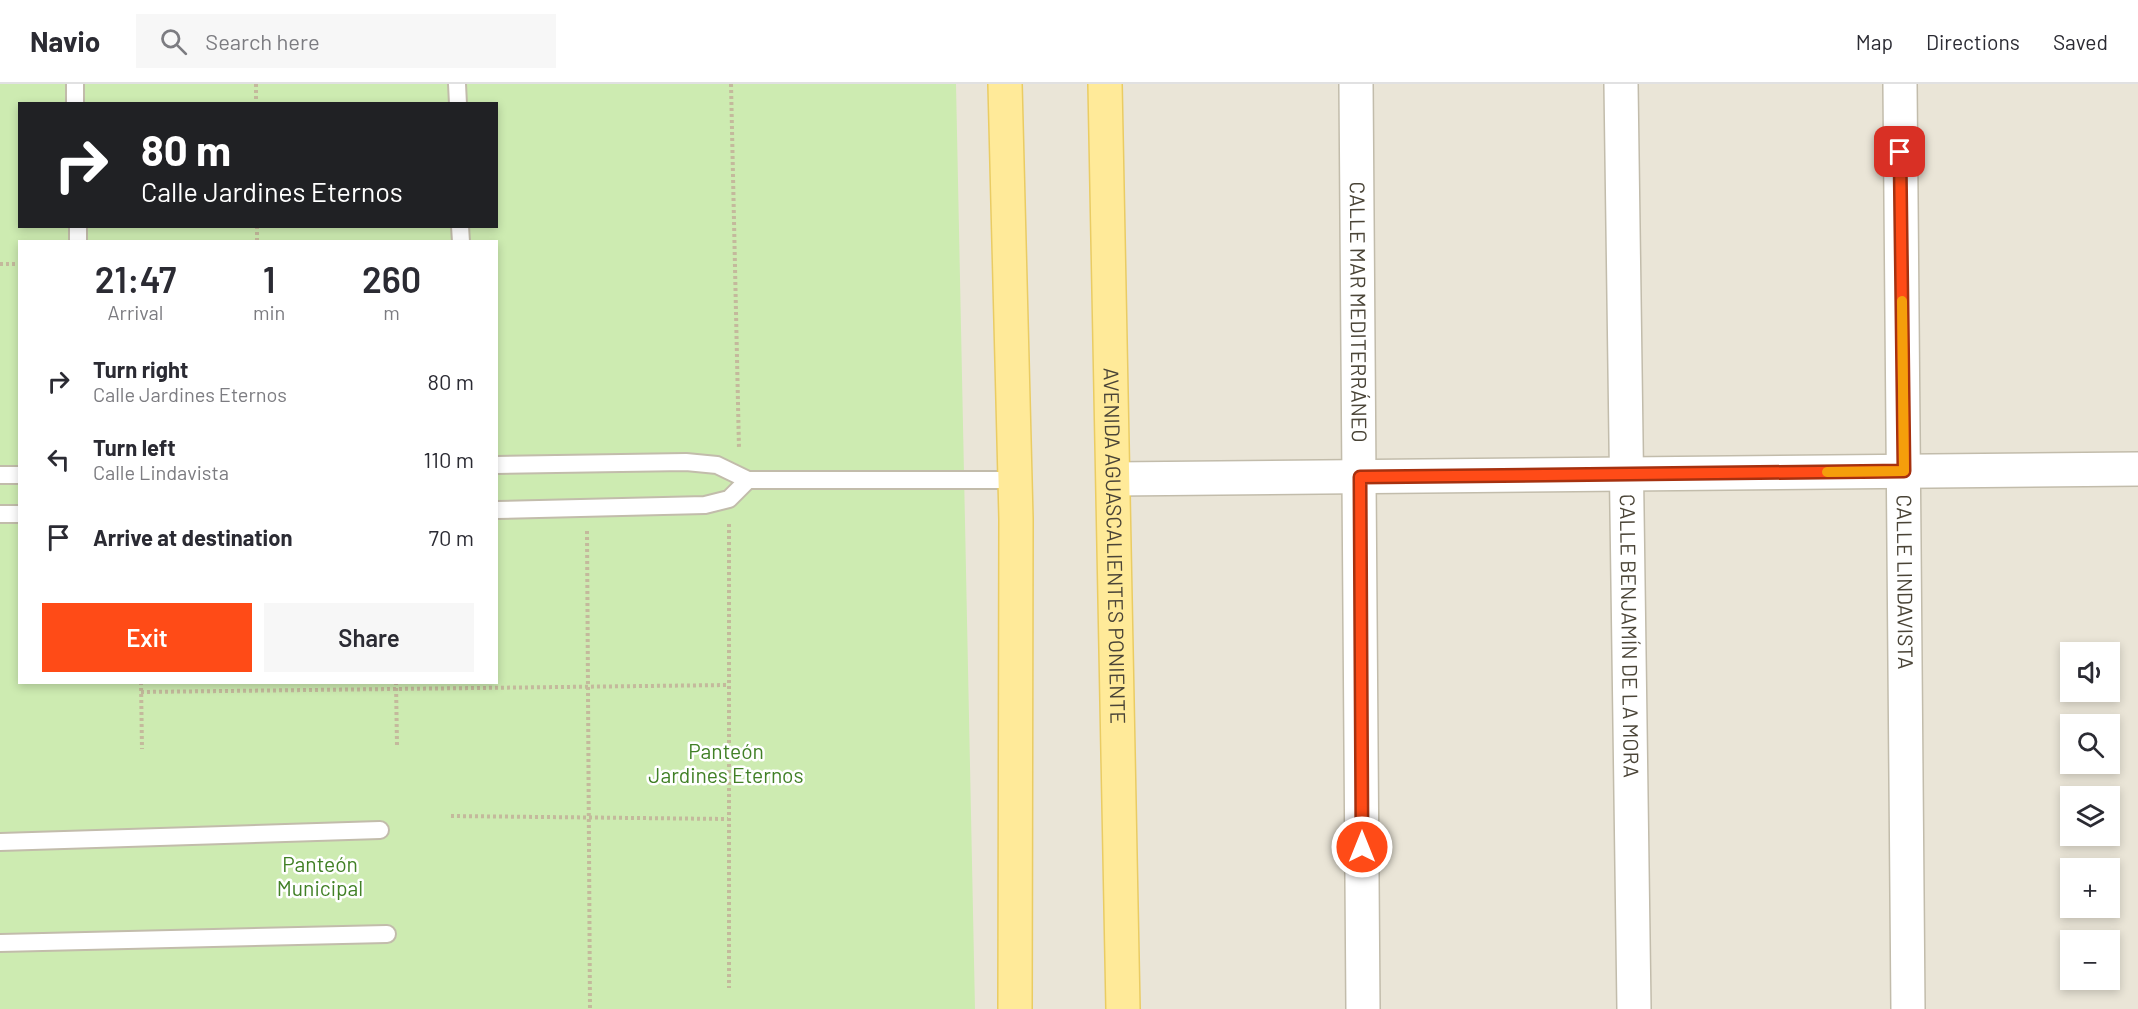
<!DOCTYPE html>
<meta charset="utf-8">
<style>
body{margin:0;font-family:Barlow,sans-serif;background:#f7f7f7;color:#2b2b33;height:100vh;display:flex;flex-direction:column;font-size:22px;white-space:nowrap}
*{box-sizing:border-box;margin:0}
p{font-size:20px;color:#7c7c81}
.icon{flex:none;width:33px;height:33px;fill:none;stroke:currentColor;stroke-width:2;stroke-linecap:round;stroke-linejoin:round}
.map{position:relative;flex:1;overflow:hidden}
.sheet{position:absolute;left:18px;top:156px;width:480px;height:444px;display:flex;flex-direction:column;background:#fff;border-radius:0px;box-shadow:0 3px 9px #0003}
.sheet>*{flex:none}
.guide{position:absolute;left:18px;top:18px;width:480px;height:126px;border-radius:0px;box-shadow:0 3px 9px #0003;background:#202124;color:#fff;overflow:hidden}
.controls{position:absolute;left:2060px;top:558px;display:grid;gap:12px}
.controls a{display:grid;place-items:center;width:60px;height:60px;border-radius:0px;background:#fff;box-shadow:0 3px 9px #0003;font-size:30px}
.pin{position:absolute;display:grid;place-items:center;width:51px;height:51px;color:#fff;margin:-26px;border-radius:12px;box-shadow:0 3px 9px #0006}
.me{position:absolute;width:66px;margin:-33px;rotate:0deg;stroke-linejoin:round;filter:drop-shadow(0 0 4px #0008)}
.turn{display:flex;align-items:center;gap:21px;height:126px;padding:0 24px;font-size:27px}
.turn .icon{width:78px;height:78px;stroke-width:2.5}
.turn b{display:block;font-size:42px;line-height:51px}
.eta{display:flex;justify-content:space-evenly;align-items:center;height:102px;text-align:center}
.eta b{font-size:36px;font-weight:600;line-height:42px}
.cta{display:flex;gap:12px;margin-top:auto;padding:12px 24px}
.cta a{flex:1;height:69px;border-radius:0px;background:#ff4b17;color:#fff;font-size:24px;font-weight:600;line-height:69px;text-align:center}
.cta a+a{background:#f7f7f7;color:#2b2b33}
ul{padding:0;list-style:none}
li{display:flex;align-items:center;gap:18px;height:78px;padding:0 24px}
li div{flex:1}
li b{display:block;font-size:22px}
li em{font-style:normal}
header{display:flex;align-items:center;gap:36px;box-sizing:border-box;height:84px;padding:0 30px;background:#fff;border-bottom:2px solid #e1e1e2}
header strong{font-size:28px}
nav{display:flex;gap:33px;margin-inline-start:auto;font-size:21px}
.search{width:420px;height:54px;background:#f7f7f7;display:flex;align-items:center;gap:15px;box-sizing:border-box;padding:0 21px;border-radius:0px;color:#7c7c81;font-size:22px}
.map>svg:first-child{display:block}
.residential{fill:#eae5d7;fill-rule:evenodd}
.green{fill:#cdebb1;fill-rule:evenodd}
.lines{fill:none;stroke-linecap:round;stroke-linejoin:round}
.lane-casing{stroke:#c2bcab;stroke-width:20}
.street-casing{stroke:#c2bcab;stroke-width:36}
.primary-casing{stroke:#eacc63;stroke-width:36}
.path{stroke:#c4b99c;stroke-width:4;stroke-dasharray:3 3;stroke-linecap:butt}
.lane{stroke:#fff;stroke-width:16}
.street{stroke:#fff;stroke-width:33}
.primary{stroke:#ffea99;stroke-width:33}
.route-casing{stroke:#a6310f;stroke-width:15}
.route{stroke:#ff4b17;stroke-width:10}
.slow{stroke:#f59e0b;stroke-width:10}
.labels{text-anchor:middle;stroke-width:5;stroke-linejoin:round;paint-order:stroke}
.street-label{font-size:21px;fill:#4a4437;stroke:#fff}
.park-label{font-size:21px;fill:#418026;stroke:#fff}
</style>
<header>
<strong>Navio</strong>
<div class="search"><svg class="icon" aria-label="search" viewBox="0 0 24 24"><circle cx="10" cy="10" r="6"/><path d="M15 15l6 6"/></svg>Search here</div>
<nav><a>Map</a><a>Directions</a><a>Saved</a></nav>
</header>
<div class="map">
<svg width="2138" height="925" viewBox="0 0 2138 925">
<rect width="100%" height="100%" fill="#f5f3ea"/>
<!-- residential -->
<path class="residential" d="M0 0H2138V925H0ZM20 20H496V142H20ZM20 158H496V598H20ZM2070 568H2109V608H2070ZM2070 640H2109V680H2070ZM2070 712H2109V752H2070ZM2070 784H2109V824H2070ZM2070 856H2109V896H2070Z"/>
<!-- green -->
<path class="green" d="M0 0H956L975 925H0ZM20 20H496V142H20ZM20 158H496V598H20Z"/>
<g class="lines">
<!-- lane casing -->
<g class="lane-casing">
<g id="lane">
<path d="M75 0V20"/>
<path d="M457 0 458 20"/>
<path d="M78 142V158"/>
<path d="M460 142 461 158"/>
<path d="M496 381 686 378 717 381 748 396H1015"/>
<path d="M0 391H20"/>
<path d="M496 426 705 421 729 415 748 396"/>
<path d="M0 430H20"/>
<path d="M0 758 380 746"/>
<path d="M0 859 387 850"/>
</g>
</g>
<!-- street casing -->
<g class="street-casing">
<g id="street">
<path id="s1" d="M1356 0 1363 925"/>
<path id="s2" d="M1621 0 1634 925"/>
<path id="s3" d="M1900 0 1908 925"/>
<path d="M1114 395 2138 385"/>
</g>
</g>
<!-- primary casing -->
<g class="primary-casing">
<g id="primary">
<path d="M1005 0 1016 435 1015 925"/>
<path id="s4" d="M1105 0 1123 925"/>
</g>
</g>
<!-- path -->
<g class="path">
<path d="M256 0V20"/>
<path d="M731 0 739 365"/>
<path d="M257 142V158"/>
<path d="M0 180H20"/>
<path d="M729 440V904"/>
<path d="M587 447 590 925"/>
<path d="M141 598 142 665"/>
<path d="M396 598 397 661"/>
<path d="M141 608 728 601"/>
<path d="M451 732 728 735"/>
</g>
<!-- lane -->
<use href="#lane" class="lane"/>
<!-- street -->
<use href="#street" class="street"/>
<!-- primary -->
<use href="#primary" class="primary"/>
</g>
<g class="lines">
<!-- route casing -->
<g class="route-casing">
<path id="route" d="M1362 763 1360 393 1904 387 1900 68"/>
</g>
<!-- route -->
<use href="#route" class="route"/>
<!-- slow -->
<path class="slow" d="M1827 388 1904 387 1902 217"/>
</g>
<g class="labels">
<!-- street labels -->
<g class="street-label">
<text dy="7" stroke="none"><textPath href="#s1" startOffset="228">CALLE MAR MEDITERRÁNEO</textPath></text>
<text dy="7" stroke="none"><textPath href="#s4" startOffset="462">AVENIDA AGUASCALIENTES PONIENTE</textPath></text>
<text dy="7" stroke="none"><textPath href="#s3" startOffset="498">CALLE LINDAVISTA</textPath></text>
<text dy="7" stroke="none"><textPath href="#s2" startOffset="552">CALLE BENJAMÍN DE LA MORA</textPath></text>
</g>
<!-- park labels -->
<g class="park-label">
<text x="726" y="675">Panteón<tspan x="726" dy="24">Jardines Eternos</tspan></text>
<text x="320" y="788">Panteón<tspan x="320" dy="24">Municipal</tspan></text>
</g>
</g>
</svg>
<div class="controls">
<a><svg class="icon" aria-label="sound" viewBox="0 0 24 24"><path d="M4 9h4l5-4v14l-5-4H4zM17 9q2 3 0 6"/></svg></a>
<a><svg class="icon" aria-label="search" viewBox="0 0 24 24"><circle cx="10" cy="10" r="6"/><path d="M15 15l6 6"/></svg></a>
<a><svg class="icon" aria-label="layers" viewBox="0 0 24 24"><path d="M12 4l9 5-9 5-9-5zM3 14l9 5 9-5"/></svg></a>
<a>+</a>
<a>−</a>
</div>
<div class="pin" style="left:1900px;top:68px;background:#d93025"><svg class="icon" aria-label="arrive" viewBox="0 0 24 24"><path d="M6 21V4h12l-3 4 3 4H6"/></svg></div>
<svg class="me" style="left:1362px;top:763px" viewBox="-20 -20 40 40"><circle r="17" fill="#ff4b17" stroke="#fff" stroke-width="3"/><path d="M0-11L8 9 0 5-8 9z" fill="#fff"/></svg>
<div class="guide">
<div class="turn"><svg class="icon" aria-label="right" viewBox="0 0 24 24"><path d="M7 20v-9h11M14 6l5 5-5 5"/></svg><div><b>80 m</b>Calle Jardines Eternos</div></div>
</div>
<section class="sheet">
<div class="eta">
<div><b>21:47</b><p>Arrival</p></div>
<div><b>1</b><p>min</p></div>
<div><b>260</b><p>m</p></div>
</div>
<ul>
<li><svg class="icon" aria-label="right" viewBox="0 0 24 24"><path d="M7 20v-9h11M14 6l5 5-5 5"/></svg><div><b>Turn right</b><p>Calle Jardines Eternos</p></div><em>80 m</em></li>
<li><svg class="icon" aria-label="left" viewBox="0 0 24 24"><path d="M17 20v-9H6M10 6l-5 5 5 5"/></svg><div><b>Turn left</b><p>Calle Lindavista</p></div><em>110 m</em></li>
<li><svg class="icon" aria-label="arrive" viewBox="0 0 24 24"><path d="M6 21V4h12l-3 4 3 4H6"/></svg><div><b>Arrive at destination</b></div><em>70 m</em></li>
</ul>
<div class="cta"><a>Exit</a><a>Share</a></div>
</section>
</div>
